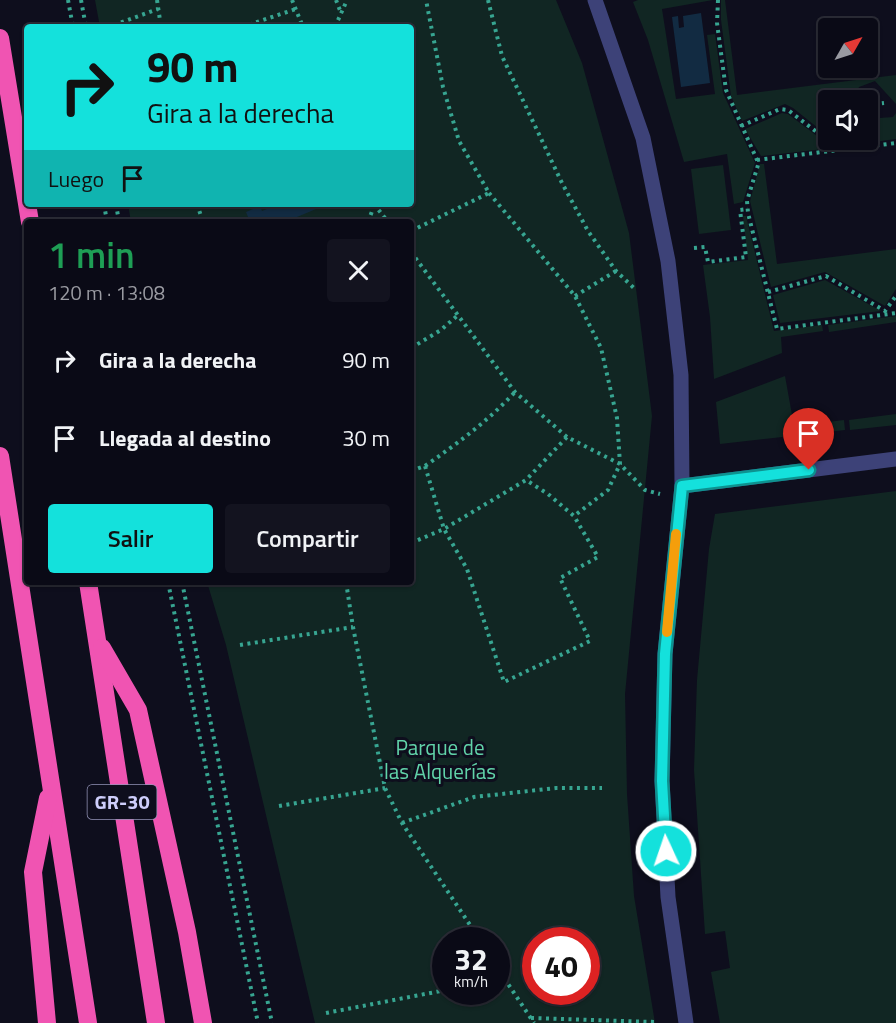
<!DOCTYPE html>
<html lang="es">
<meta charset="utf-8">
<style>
body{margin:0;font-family:"Titillium Web",sans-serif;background:#13131f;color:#f1f3f6;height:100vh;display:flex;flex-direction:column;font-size:22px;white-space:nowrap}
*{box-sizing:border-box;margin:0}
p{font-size:20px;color:#999aa1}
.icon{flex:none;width:33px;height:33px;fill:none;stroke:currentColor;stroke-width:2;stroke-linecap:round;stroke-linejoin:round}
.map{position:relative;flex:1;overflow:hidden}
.side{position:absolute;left:24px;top:219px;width:390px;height:366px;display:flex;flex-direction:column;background:#0a0a16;border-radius:6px;box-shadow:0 2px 4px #0004,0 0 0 2px #2a2b35}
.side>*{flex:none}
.banner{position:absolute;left:24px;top:24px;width:390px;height:183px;border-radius:6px;box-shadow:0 2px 4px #0004,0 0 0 2px #2a2b35;background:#14e1dc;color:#111;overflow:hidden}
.needle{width:39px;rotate:51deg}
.buttons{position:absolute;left:818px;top:18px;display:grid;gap:12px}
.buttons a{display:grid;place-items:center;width:60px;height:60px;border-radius:6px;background:#0a0a16;box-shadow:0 2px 4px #0004,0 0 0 2px #2a2b35;font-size:30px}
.speed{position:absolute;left:432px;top:927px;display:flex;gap:12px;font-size:30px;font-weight:700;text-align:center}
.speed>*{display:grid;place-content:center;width:78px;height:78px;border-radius:50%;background:#0a0a16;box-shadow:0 2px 4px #0004,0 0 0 2px #2a2b35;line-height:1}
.speed small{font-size:15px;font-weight:400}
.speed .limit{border:9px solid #d22;background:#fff;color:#111}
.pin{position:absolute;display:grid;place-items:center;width:51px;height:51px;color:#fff;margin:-62px -26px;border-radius:50% 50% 50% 0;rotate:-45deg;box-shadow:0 0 6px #0007}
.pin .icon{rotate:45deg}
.me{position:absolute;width:66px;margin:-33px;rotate:357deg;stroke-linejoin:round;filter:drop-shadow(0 0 4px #0008)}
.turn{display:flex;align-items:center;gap:21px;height:126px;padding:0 24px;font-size:27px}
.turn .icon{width:78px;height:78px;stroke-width:2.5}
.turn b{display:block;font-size:42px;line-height:51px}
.then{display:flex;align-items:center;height:57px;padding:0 24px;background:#0003;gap:12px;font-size:22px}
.round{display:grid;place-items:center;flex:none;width:63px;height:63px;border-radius:6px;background:#13131f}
.headline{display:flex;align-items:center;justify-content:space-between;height:102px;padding:0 24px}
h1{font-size:36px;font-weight:600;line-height:45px;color:#1e9e55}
.button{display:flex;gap:12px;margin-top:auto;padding:12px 24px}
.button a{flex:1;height:69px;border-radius:6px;background:#14e1dc;color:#111;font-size:24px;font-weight:600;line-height:69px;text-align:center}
.button a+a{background:#13131f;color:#f1f3f6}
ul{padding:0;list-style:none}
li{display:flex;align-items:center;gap:18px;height:78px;padding:0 24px}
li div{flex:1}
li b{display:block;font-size:22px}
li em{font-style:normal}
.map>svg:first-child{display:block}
.green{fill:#112623;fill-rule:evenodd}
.water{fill:#122b42}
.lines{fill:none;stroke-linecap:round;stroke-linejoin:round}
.path{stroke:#37a591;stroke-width:4;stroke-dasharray:3 4.5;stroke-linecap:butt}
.minor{stroke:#3d4278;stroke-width:15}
.highway{stroke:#f054b2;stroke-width:18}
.route-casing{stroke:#0d928f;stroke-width:15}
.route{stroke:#14e1dc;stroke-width:10}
.slow{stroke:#f59e0b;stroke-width:10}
.labels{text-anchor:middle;stroke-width:6;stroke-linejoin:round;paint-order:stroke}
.shield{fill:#0e0e1d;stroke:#9494b8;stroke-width:1.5}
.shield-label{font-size:20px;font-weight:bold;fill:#cecefb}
.park-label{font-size:21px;fill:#61d3a9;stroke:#0e0e1d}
</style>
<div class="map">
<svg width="896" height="1023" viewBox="0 0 896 1023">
<rect width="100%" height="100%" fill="#0e0e1d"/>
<!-- green -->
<g class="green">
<path d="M95 0H556L582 63 629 233 652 416 625 694 627 794 634 896 655 1023H315L226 645 207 582H411V222H131L128 204H411V27H100ZM446 940H496V992H446ZM536 940H586V992H536Z"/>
<path d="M638 0H713L662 9 676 99 715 94 707 35 715 34 723 93 755 163 743 202 734 204 727 154 684 162 648 40 633 2Z"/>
<path d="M721 0H725L737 95 896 75V104L875 81 859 87 853 100H828V136L793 108 785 104 742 121 731 96 721 20Z"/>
<path d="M782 113 788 114 833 148 761 156 745 129Z"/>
<path d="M896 113V139L845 146 848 140H867V119L893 117Z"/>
<path d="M760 164H764L777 264 896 249V289L885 306 825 272 771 287 750 201Z"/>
<path d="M723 165 731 230 699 234 691 169Z"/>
<path d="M743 216H746L774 331 822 325 823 331 781 337 782 353 714 379 710 317 703 265 748 260Z"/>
<path d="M825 280 881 311 780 323 773 295Z"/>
<path d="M896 316V322L829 332 828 325Z"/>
<path d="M785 376 794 426 844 420 845 430 720 444 716 402Z"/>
<path d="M896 414V425L850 430 849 420Z"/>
<path d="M896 491V1023H720L711 972 730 968 725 931 705 934 694 770 697 680 709 549 715 514Z"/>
</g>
<!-- water -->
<g class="water">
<path d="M701 13 710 83 681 87 672 17 678 16 679 28 684 27 683 16Z"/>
<path d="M279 204H328L285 222H250L246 212 260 206 262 211Z"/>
</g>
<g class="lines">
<!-- path -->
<g class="path">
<path d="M68 0 73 27"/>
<path d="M81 0 86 27"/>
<path d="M157 0 161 27"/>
<path d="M292 0 303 27"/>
<path d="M336 0 341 13"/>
<path d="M488 0 502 56 562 183 588 231 616 271 636 290"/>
<path d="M718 0 717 23 726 90 757 160 758 165 747 201 748 213 777 329 896 313"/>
<path d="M114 25 158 9"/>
<path d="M242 27 296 9"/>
<path d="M335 27 347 0"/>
<path d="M867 105 884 103"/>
<path d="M741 126 780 109 788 110 840 150 844 140"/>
<path d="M757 160 896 143"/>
<path d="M489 193 575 296 601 348 617 418 620 464 608 490 574 516"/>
<path d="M104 204 107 222"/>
<path d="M116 204 119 222"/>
<path d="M197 204 203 222"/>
<path d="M374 204 388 222"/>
<path d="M368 222 374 206"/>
<path d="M411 231 489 193 459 141 443 87 426 0"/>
<path d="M694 248 705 247 708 262 746 257 740 210 748 209"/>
<path d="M411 252 515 392 567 437"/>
<path d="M768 292 826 276 885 311 896 296"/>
<path d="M575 296 616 271"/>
<path d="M411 348 441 330 458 315"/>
<path d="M425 466C458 443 488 421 515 392"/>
<path d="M411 471 425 466 444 529 467 569 504 682 590 641 560 578 598 557 574 516 548 494 526 480"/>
<path d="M411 543 444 529 526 480 567 437 620 464 645 490 660 494"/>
<path d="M168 582 258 1023"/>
<path d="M182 582 272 1023"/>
<path d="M346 582 353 627 385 788 402 823 480 940"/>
<path d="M240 645 353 627"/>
<path d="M279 806 385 788"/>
<path d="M402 823 474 797 556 788H602"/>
<path d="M496 966 534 1023"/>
<path d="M496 981 505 979"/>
<path d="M326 1013 446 990"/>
<path d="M531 1018 655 1022"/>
</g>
<!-- minor -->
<g class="minor">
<path d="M595 0 643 138 668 261 681 375 682 486 665 654 662 781 668 897 686 1023"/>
<path d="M682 486 896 459"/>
</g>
<!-- highway -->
<g class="highway">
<path d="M0 38 30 222"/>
<path d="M0 456 88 1023"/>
<path d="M88 582 156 1023"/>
<path d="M102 648 138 710 187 932 203 1023"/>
<path d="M47 1023 33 872 48 798"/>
</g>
</g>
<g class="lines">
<!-- route casing -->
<g class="route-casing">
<path id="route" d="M666 851 662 781 665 654 682 486 809 470"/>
</g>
<!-- route -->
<use href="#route" class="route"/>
<!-- slow -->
<path class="slow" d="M667 632 676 534"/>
</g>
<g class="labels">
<!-- shield labels -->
<rect class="shield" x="87.5" y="785" width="69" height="34" rx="4.5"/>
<g class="shield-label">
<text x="122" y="809">GR-30</text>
</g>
<!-- park labels -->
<g class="park-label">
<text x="440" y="755">Parque de<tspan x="440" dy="24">las Alquerías</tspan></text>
</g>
</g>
</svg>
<div class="buttons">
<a><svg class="needle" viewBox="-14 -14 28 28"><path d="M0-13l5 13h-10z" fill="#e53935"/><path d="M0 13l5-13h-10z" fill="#999aa1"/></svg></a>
<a><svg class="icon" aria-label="sound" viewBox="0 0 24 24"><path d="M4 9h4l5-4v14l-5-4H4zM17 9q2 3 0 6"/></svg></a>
</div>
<div class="speed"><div>32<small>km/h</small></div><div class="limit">40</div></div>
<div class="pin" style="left:809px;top:470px;background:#d93025"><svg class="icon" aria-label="arrive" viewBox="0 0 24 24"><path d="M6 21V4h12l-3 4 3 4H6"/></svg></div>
<svg class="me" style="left:666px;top:851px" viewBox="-20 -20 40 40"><circle r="17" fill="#14e1dc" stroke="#fff" stroke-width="3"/><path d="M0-11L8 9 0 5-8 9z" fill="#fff"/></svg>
<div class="banner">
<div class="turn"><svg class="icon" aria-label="right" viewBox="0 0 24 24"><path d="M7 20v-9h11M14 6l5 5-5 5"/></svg><div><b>90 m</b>Gira a la derecha</div></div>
<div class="then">Luego<svg class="icon" aria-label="arrive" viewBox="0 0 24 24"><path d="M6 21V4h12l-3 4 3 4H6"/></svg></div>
</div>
<section class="side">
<div class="headline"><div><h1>1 min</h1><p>120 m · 13:08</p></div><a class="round"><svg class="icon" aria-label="close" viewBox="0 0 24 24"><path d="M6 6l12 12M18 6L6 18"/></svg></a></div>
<ul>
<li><svg class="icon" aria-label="right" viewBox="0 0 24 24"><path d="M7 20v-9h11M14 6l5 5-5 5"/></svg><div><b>Gira a la derecha</b></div><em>90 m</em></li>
<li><svg class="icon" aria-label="arrive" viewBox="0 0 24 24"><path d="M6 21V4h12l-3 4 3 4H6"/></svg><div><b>Llegada al destino</b></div><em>30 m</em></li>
</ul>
<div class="button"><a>Salir</a><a>Compartir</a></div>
</section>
</div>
